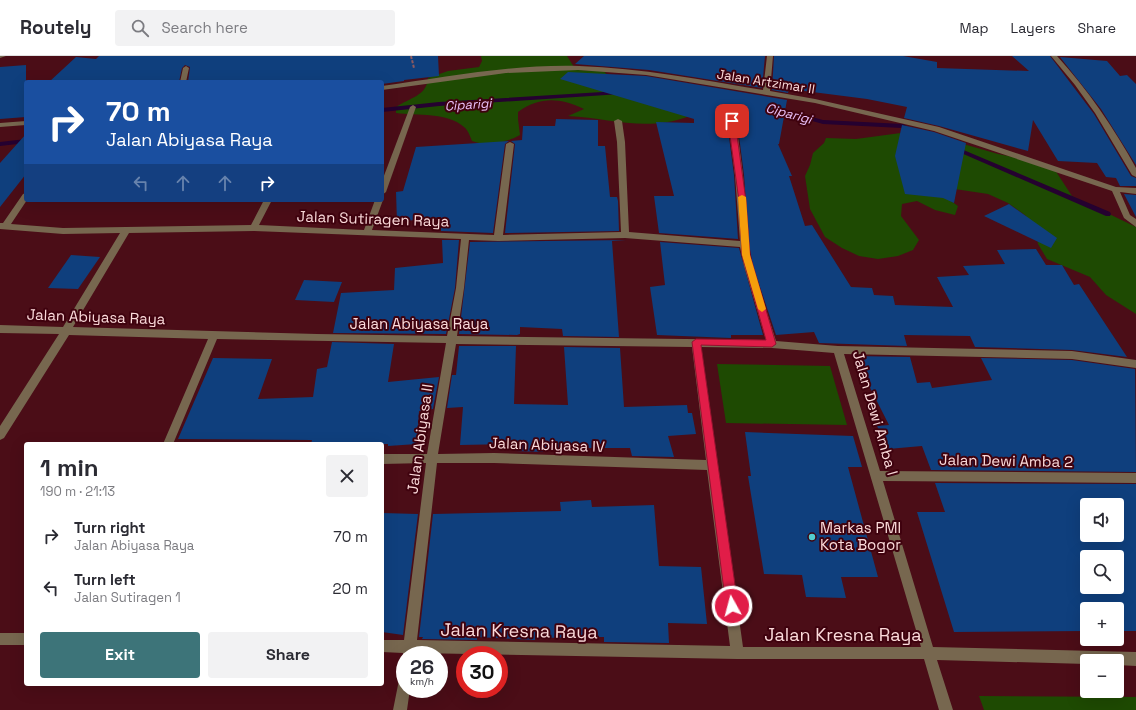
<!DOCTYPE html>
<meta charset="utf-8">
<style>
body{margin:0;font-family:"Space Grotesk",sans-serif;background:#f2f2f3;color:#2b2b33;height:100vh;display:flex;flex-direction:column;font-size:15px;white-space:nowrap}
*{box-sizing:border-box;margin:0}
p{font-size:13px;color:#7c7c81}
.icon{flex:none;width:22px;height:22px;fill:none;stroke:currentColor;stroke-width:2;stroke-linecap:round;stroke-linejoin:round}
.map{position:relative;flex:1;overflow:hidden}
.panel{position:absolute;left:24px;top:386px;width:360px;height:244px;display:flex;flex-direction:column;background:#fff;border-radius:4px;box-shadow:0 4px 16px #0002}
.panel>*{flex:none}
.hud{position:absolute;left:24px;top:24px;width:360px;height:122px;border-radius:4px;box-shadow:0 4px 16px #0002;background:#1a4fa0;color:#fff;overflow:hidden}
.fabs{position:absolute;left:1080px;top:442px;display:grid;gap:8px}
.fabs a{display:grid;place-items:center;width:44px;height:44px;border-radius:4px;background:#fff;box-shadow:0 4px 16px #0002;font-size:20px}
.speed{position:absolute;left:396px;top:590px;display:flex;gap:8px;font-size:20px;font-weight:700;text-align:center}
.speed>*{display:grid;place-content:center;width:52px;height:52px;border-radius:50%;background:#fff;box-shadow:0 4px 16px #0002;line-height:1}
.speed small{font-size:10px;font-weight:400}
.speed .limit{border:6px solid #d22;background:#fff;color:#111}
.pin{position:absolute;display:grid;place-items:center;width:34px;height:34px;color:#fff;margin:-17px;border-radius:8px;box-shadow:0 2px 6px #0006}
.me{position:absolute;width:44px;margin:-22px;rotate:353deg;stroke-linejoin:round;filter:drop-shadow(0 0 3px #0008)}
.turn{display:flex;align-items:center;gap:14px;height:84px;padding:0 16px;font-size:18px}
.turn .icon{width:52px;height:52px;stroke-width:2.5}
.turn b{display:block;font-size:28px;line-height:34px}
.lanes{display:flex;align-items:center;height:38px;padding:0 16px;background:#0003;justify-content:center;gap:20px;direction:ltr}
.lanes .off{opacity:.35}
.round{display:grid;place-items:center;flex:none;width:42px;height:42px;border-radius:4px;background:#f2f2f3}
.head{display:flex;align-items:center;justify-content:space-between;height:68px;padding:0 16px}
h1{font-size:24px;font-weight:800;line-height:30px}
.primary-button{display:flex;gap:8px;margin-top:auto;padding:8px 16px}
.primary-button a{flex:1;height:46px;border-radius:4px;background:#3d7479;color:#fff;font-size:16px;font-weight:800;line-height:46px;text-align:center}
.primary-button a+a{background:#f2f2f3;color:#2b2b33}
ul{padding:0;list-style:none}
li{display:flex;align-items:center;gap:12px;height:52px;padding:0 16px}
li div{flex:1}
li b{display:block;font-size:15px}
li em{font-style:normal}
header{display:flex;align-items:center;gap:24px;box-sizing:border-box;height:56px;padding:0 20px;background:#fff;border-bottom:1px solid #e1e1e2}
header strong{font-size:19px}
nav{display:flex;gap:22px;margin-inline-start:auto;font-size:14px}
.search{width:280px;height:36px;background:#f2f2f3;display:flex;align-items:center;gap:10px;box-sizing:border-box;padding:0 14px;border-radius:4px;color:#7c7c81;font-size:15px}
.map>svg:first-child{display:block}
.green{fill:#1e4a02}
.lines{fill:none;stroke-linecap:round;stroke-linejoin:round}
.stream{fill:#250130;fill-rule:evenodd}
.building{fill:#0f3f7d;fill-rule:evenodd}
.path{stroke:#8d5a60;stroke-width:2;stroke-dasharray:3 1.5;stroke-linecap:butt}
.street{fill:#77674f;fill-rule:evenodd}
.route{fill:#e11d48;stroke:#92132f}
.slow{fill:#f59e0b}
.poi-dot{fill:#52cdcf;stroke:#3f020e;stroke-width:1.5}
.labels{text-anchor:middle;stroke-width:4;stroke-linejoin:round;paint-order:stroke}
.far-street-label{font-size:13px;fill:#fbdada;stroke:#3f020e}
.far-water-label{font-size:13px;font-style:italic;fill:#eac0f9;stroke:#3f020e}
.street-label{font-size:15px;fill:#fbdada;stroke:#3f020e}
.poi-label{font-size:15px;fill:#fbdada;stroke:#3f020e;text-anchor:start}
.near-street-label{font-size:18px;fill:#fbdada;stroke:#3f020e}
</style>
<header>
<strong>Routely</strong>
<div class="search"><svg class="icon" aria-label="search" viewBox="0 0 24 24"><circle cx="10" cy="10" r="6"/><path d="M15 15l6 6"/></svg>Search here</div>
<nav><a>Map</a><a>Layers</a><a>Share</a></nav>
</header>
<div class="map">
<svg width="1136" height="654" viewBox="0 0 1136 654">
<rect width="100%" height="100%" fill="#4b0d17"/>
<!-- green -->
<g class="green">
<path d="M481 0H567L576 14 604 15 608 20 688 55 687 61C644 76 610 62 568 60L584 53C560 42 541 40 518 56V63L520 79C505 87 488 91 472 85 470 80 468 74 464 71 448 56 417 60 396 57V51C409 42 427 40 428 22L448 15 479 11 482 5Z"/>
<path d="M908 76 946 83 998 98 1018 102 1055 114 1072 140 1136 171V258L1106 239 1090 221 1047 203 1038 188 1036 173 1025 159 1008 147 988 138 948 132 944 140 958 150 955 159 935 154 917 145 902 148 901 160 919 184 913 194 898 200 878 203 859 200 842 192 825 181 810 153 805 120 810 109 813 97 824 87 826 82 856 83Z"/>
<path d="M717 308 830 310 847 369 726 367Z"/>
<path d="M979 640 1136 641V654H984Z"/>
</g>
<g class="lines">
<!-- stream -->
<g class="stream">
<path d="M619 35 621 36V38L439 50 382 56V52L439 46Z"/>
<path d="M775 51 823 64 903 68 914 74 911 76 902 72 823 68 773 54V52Z"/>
<path d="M26 83V87L0 90V86Z"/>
<path d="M954 90 1110 156 1111 158 1110 160H1106L952 93V91Z"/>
</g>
</g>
<!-- building -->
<g class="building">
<path d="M99 0H438L439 20 404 24V25L382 28V26H188L190 11 185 9 182 12 179 26H49L76 1 96 3Z"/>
<path d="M584 0H765L762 32 649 14 575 8Z"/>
<path d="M774 0H903L937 6V12L1029 15 1012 0H1050L1094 58 1131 120 1136 122V130H1120L1116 122 1106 121 1097 107 1058 105 1033 64 1028 95 939 70 904 62 907 51 867 43 789 33 788 37 772 34Z"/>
<path d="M1060 1 1107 5 1120 20 1127 19 1136 28V109L1101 53Z"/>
<path d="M26 9V61L0 63V11Z"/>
<path d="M568 16 646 20 787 44 779 88H778L792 120H789L805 170 812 169 851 231 872 232 874 239 893 240 895 249 953 251 937 221 969 219 963 210 1005 208 997 194 1036 193 1046 209H1062L1074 229 1079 228 1127 301 1072 294 975 291 970 280 904 279 907 290 819 287 814 276 776 279 753 210 749 188 744 119 737 64 730 57 724 60 727 66 734 119 738 183 659 177 654 140H674L656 66 694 67V63L560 23Z"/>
<path d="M556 63 598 64V90H605L610 141H617L618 145 619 175 505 177 515 88 511 85 522 84 523 70H555Z"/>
<path d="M902 69 934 76 966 87 954 147 943 142 905 138 895 100Z"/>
<path d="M26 78V118L0 151V107Z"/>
<path d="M509 85 505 88 493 177 441 175V161L397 166 396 136 403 135 416 91Z"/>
<path d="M1124 138 1136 139V161Z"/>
<path d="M1009 148 1057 182 1051 192 984 160Z"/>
<path d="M442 184H459L455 232 446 278 333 277 341 237 394 234 395 212 443 207Z"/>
<path d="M626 184 612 185 619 281 563 280 562 273 520 271V278L517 279 459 278 470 186Z"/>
<path d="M660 186 739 192 763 279H731V282L657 279 650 231 665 229Z"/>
<path d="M71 199 100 201 78 233 48 232Z"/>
<path d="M304 224 342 226 334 246 295 244Z"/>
<path d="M332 286 394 288 388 326 439 321 433 353 419 355 417 388 388 390V388H311L312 384 178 383 213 302 272 303 258 343 313 341 317 313 327 311Z"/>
<path d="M459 290H516L514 348 568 349 564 291 620 292 624 351 687 349 688 357H692L696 378 668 380 674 401 632 400 630 392H543V396L516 395 517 388 460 389 463 351 447 352 452 319H456Z"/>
<path d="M854 300 910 301 917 327 930 326 932 332 992 324 981 302 1072 304 1135 313 1136 416 931 414 922 390 888 393 877 370 889 369Z"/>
<path d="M745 376 853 380 862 411H848L878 521H841L846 542 806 541 802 519 764 518 748 420H751Z"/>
<path d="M935 427 1136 428V575H1117V553H1087V575L954 576 917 456H945ZM1087 449H1117V479H1087ZM1087 501H1117V531H1087Z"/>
<path d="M591 444 592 451 654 449 659 510 701 511 707 568 668 567 669 587 604 586V581L535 582V584L477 581V584L422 583 423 581H419L433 458 561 455 560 446Z"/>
<path d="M382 457 418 458 403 579 382 576Z"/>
</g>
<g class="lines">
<!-- path -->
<path class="path" d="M411 0 414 12"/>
<!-- street -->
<g class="street">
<path d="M0 0H6L0 2Z"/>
<path d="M767 0H773L770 35 815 43 939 71 1116 131 1136 132V138L1120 136 1130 159 1136 163V171L1124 162 1112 135 934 75 815 47 646 19 578 14 506 17 382 34V30C447 21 513 8 579 10 641 12 702 24 763 34Z"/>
<path d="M1051 0H1057C1088 34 1114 72 1136 112V121L1132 119 1095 57 1075 29Z"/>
<path d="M186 10 189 12 186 26H180L183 12Z"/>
<path d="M413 49 416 51 386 136 382 139V125L410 51Z"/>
<path d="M729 58 731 59 736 65 743 119 748 188 752 210 776 285 838 290 1072 295 1136 304V312L1072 303 844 298 880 415 1136 417V427L883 425 933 591 1136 596V610L1117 609V605H1087V608L937 604 953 654H939L924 603H737L416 597 415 599H405V604L403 597 382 596V584H404L426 407 382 408V398H427L446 287 217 283 173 388H163L208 283 69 279 4 382 0 384V370L59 278 0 277V269L63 271 120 177 63 178 0 173V167H3L23 138 26 137V144H27L11 168 63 172 251 169 264 144H272L259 169 364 174 375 144H382V142L383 144 372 174 494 179 506 88 510 86 514 88 503 179 621 176 617 86 614 65 618 63 622 65 625 86 629 176 740 185 735 119 728 65 725 60ZM254 175 461 183 456 232 447 280 317 278 73 271 129 177ZM625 182 740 191 744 210 766 284 457 280 464 232 469 184 498 185ZM456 288 692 291 706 404 494 397 438 398ZM701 291 772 292 834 297 921 591H743ZM437 407H494L707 414 730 590 417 584Z"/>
<path d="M26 65V69L0 71V67Z"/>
<rect x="0" y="577" width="26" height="12"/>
<path d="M405 617V633H410L407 654H393L400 619Z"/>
</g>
</g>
<!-- route -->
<path class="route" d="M732 63 735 65 746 145 750 199 776 288 772 291 701 289 738 550 736 554 732 556 728 554 726 550 692 286 696 283 766 284 742 199 739 145 728 65Z"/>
<!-- slow -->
<path class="slow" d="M742 139 746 141 750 199 766 253 762 256 758 253 742 199 738 141Z"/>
<!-- markers -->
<circle class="poi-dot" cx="812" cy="481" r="4"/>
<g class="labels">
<!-- far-street labels -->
<g class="far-street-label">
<text transform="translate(766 25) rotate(9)" y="5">Jalan Artzimar II</text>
</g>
<!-- far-water labels -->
<g class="far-water-label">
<text transform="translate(468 48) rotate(-4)" y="5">Ciparigi</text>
<text transform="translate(789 57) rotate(15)" y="5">Ciparigi</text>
</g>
<!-- street labels -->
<g class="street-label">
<text transform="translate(373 163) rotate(2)" y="5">Jalan Sutiragen Raya</text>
<text transform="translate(96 261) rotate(2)" y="5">Jalan Abiyasa Raya</text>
<text x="419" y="273">Jalan Abiyasa Raya</text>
<text transform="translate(875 357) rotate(74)" y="5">Jalan Dewi Amba I</text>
<text transform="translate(420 383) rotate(-82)" y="5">Jalan Abiyasa II</text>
<text transform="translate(547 389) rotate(2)" y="5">Jalan Abiyasa IV</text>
<text transform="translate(1006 405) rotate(1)" y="5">Jalan Dewi Amba 2</text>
</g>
<!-- poi labels -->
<g class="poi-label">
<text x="820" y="477">Markas PMI<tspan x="820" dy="17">Kota Bogor</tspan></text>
</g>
<!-- near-street labels -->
<g class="near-street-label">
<text transform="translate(519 575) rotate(1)" y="6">Jalan Kresna Raya</text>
<text x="843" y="585">Jalan Kresna Raya</text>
</g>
</g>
</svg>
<div class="fabs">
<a><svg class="icon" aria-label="sound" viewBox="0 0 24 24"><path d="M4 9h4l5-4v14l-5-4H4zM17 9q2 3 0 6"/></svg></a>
<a><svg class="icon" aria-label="search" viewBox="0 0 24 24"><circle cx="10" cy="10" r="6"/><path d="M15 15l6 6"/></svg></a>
<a>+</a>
<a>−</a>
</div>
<div class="speed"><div>26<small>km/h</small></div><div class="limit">30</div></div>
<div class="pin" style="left:732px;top:65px;background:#d93025"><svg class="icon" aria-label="arrive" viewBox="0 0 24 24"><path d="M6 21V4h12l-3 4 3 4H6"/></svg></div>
<svg class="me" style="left:732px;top:550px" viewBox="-20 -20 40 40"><circle r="17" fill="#e11d48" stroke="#fff" stroke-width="3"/><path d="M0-11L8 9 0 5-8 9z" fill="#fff"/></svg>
<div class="hud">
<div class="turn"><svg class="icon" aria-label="right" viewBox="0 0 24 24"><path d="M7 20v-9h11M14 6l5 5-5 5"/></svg><div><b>70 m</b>Jalan Abiyasa Raya</div></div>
<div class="lanes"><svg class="icon off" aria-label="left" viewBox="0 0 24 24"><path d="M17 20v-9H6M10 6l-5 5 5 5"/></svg><svg class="icon off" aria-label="ahead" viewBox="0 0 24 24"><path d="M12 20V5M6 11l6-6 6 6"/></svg><svg class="icon off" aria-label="ahead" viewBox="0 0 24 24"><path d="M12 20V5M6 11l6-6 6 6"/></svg><svg class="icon" aria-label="right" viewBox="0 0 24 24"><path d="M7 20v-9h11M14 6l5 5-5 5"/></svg></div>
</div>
<section class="panel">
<div class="head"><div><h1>1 min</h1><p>190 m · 21:13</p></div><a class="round"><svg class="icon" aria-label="close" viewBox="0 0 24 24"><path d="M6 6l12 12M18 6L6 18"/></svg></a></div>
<ul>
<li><svg class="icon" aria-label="right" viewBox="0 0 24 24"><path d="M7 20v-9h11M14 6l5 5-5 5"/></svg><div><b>Turn right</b><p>Jalan Abiyasa Raya</p></div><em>70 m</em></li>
<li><svg class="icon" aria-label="left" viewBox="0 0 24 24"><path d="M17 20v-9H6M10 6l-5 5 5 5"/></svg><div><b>Turn left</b><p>Jalan Sutiragen 1</p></div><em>20 m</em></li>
</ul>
<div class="primary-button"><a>Exit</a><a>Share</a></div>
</section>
</div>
